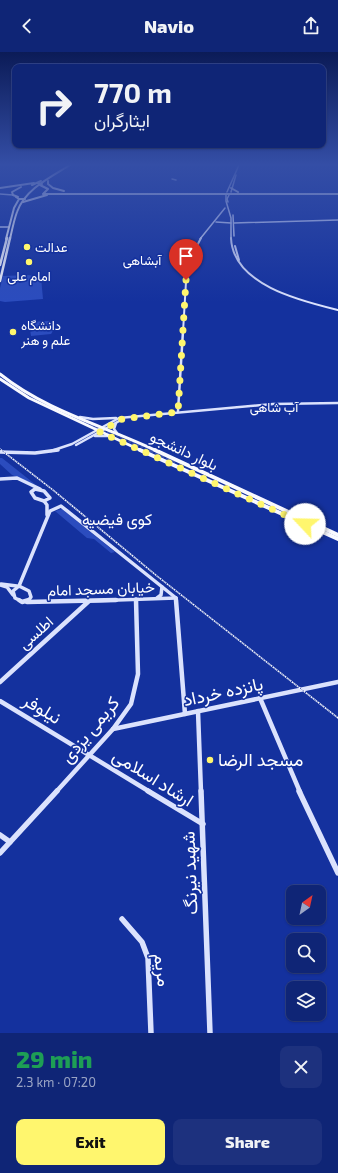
<!DOCTYPE html>
<meta charset="utf-8">
<style>
body{margin:0;font-family:"Exo 2",Vazirmatn,sans-serif;background:#1d317e;color:#f1f3f6;height:100vh;display:flex;flex-direction:column;font-size:15px;white-space:nowrap}
*{box-sizing:border-box;margin:0}
p{font-size:13px;color:#9ba5c5}
.icon{flex:none;width:22px;height:22px;fill:none;stroke:currentColor;stroke-width:2;stroke-linecap:round;stroke-linejoin:round}
.map{position:relative;height:981px;overflow:hidden}
.side{display:flex;flex-direction:column;background:#0f2576;flex:1}
.side>*{flex:none}
.hud{position:absolute;left:12px;top:12px;width:314px;height:84px;border-radius:8px;box-shadow:0 1px 3px #0004,0 0 0 1px #2f4288;background:#0f2576;color:#f1f3f6;overflow:hidden}
.needle{width:26px;rotate:33deg}
.tools{position:absolute;left:286px;top:833px;display:grid;gap:8px}
.tools a{display:grid;place-items:center;width:40px;height:40px;border-radius:8px;background:#0f2576;box-shadow:0 1px 3px #0004,0 0 0 1px #2f4288;font-size:20px}
.pin{position:absolute;display:grid;place-items:center;width:34px;height:34px;color:#fff;margin:-41px -17px;border-radius:50% 50% 50% 0;rotate:-45deg;box-shadow:0 0 4px #0007}
.pin .icon{rotate:45deg}
.me{position:absolute;width:44px;margin:-22px;rotate:294deg;stroke-linejoin:round;filter:drop-shadow(0 0 3px #0008)}
.turn{display:flex;align-items:center;gap:14px;height:84px;padding:0 16px;font-size:18px}
.turn .icon{width:52px;height:52px;stroke-width:2.5}
.turn b{display:block;font-size:28px;line-height:34px}
.round{display:grid;place-items:center;flex:none;width:42px;height:42px;border-radius:8px;background:#1d317e}
.summary{display:flex;align-items:center;justify-content:space-between;height:68px;padding:0 16px}
h1{font-size:24px;font-weight:800;line-height:30px;color:#1e9e55}
.cta{display:flex;gap:8px;margin-top:auto;padding:8px 16px}
.cta a{flex:1;height:46px;border-radius:8px;background:#fff66e;color:#111;font-size:16px;font-weight:800;line-height:46px;text-align:center}
.cta a+a{background:#1d317e;color:#f1f3f6}
header{display:flex;justify-content:space-between;align-items:center;height:52px;padding:0 16px;background:#0f2576;font-size:18px;font-weight:800}
.map>svg:first-child{display:block}
.green{fill:#2b4cbe}
.lines{fill:none;stroke-linecap:round;stroke-linejoin:round}
.primary-tunnel-far1{stroke:#3750ad;stroke-width:3;stroke-dasharray:3 1.5;stroke-linecap:butt}
.primary-tunnel{stroke:#3750ad;stroke-width:4;stroke-dasharray:4 2;stroke-linecap:butt}
.secondary-far5{stroke:#dbe2fd;stroke-width:1.5}
.secondary-far4{stroke:#dbe2fd;stroke-width:2}
.secondary-far3{stroke:#dbe2fd;stroke-width:2.5}
.secondary-far2{stroke:#dbe2fd;stroke-width:3.5}
.secondary-far1{stroke:#dbe2fd;stroke-width:4.5}
.secondary{stroke:#dbe2fd;stroke-width:5.5}
.primary-far3{stroke:#f8f9ff;stroke-width:2}
.primary-far2{stroke:#f8f9ff;stroke-width:2.5}
.primary-far1{stroke:#f8f9ff;stroke-width:3}
.primary{stroke:#f8f9ff;stroke-width:4}
.rail-casing{stroke:#fff;stroke-width:1.5}
.rail{stroke:#14319e;stroke-width:1;stroke-dasharray:1.5;stroke-linecap:butt}
.primary-bridge{stroke:#f8f9ff;stroke-width:2}
.route{stroke:#fff66e;stroke-width:7;stroke-dasharray:0 12.6}
.poi-dot{fill:#fff66e;stroke:#14319e;stroke-width:1.5}
.labels{text-anchor:middle;stroke-width:3;stroke-linejoin:round;paint-order:stroke}
.far-poi-label{font-size:13px;fill:#fff;stroke:#14319e;text-anchor:start}
.far-neighbourhood-label{font-size:13px;fill:#fff;stroke:#14319e}
.street-label{font-size:15px;fill:#fff;stroke:#14319e}
.neighbourhood-label{font-size:16px;fill:#fff;stroke:#14319e}
.near-street-label{font-size:18px;fill:#fff;stroke:#14319e}
.near-poi-label{font-size:18px;fill:#fff;stroke:#14319e;text-anchor:start}
</style>
<header><svg class="icon" aria-label="back" viewBox="0 0 24 24"><path d="M15 5l-7 7 7 7"/></svg>Navio<svg class="icon" aria-label="share" viewBox="0 0 24 24"><path d="M12 15V3M7 8l5-5 5 5M5 13v7h14v-7"/></svg></header>
<div class="map">
<svg width="338" height="981" viewBox="0 0 338 981">
<rect width="100%" height="100%" fill="#14319e"/>
<!-- green -->
<g class="green">
<path d="M28 223 41 225 43 247 5 250 0 249V236L3 224Z"/>
<path d="M50 269 53 279 51 282 31 284 29 270Z"/>
<path d="M0 406H2L36 433 12 423 0 412Z"/>
<path d="M62 457 115 500 111 501 94 487 87 486 55 459Z"/>
</g>
<g class="lines">
<!-- primary-tunnel-far1 -->
<g class="primary-tunnel-far1">
<path d="M74 366 110 382"/>
<path d="M108 379 152 399"/>
</g>
<!-- primary-tunnel -->
<path class="primary-tunnel" d="M150 398 177 410"/>
<!-- secondary-far5 -->
<g class="secondary-far5">
<path d="M172 127 176 128"/>
<path d="M227 140 239 113"/>
<path d="M231 140 236 123"/>
<path d="M0 142 13 143"/>
<path d="M226 143V149L231 166V187"/>
<path d="M228 150 227 147 229 143"/>
<path d="M233 163 234 184"/>
<path d="M216 170 231 171"/>
<path d="M234 171 338 168"/>
<path d="M0 175H9"/>
<path d="M200 187 225 156"/>
</g>
<!-- secondary-far4 -->
<g class="secondary-far4">
<path d="M231 186C233 233 301 249 338 258"/>
<path d="M235 194 239 208"/>
<path d="M183 280 187 213 201 186"/>
</g>
<!-- secondary-far3 -->
<g class="secondary-far3">
<path d="M178 359 183 279"/>
<path d="M80 365 93 367 116 366"/>
<path d="M116 371 114 377 117 381"/>
<path d="M95 384H110"/>
<path d="M76 393 121 368"/>
<path d="M51 399 72 392 119 366 273 352 338 351"/>
</g>
<!-- secondary-far2 -->
<g class="secondary-far2">
<path d="M0 400 35 401 58 398"/>
<path d="M0 427 17 426 40 437"/>
<path d="M35 437 44 439 50 446 44 449 35 446 31 440Z"/>
<path d="M44 449 47 453V463"/>
<path d="M1 532 17 534"/>
<path d="M0 533 7 535 13 543"/>
<path d="M19 534 50 459 61 454 176 546"/>
<path d="M157 546 161 543 162 535"/>
<path d="M176 546V549"/>
<path d="M136 547V549"/>
<path d="M21 549 15 546 13 539 19 534 29 539 31 545 28 549"/>
<path d="M89 549 176 546"/>
</g>
<!-- secondary-far1 -->
<g class="secondary-far1">
<path d="M19 548 22 550 29 548"/>
<path d="M176 548 185 662"/>
<path d="M27 550 116 548"/>
<path d="M0 630 89 549"/>
<path d="M260 646 300 740"/>
<path d="M0 649 150 740"/>
<path d="M198 659 201 740"/>
<path d="M113 677 338 630"/>
<path d="M56 740 113 677 131 652 138 622 136 548"/>
</g>
<!-- secondary -->
<g class="secondary">
<path d="M148 739 203 772"/>
<path d="M201 739 210 981"/>
<path d="M299 739 338 821"/>
<path d="M0 783 10 790"/>
<path d="M0 801 57 739"/>
<path d="M122 867 142 890 148 906 151 981"/>
</g>
<!-- primary-far3 -->
<g class="primary-far3">
<path d="M48 129V132L53 136 64 139"/>
<path d="M32 133 41 129"/>
<path d="M40 133 48 137 43 142"/>
<path d="M0 136 34 131"/>
<path d="M231 136 238 140"/>
<path d="M44 142H338"/>
<path d="M18 145 13 143 12 140 21 135"/>
<path d="M23 150 47 143"/>
<path d="M6 187 14 156 19 147 16 145"/>
<path d="M10 187C12 178 14 168 17 160 25 137 51 125 70 113"/>
</g>
<!-- primary-far2 -->
<g class="primary-far2">
<path d="M0 213 7 186"/>
<path d="M0 229 10 186"/>
</g>
<!-- primary-far1 -->
<g class="primary-far1">
<path d="M0 322C46 359 105 374 157 399"/>
<path d="M0 327 29 346 142 399"/>
</g>
<!-- primary -->
<g class="primary">
<path d="M140 398 338 487"/>
<path d="M155 398 338 483"/>
</g>
<!-- rail casing -->
<g class="rail-casing">
<path id="rail" d="M0 397 53 438 157 524 338 666"/>
</g>
<!-- rail -->
<use href="#rail" class="rail"/>
<!-- primary-bridge -->
<g class="primary-bridge">
<path d="M37 131 42 132"/>
<path d="M19 147H25"/>
</g>
</g>
<!-- sky -->
<linearGradient id="sky" x2="0" y2="1"><stop stop-color="#0b1b57"/><stop offset="0.45" stop-color="#344ea6"/><stop offset="1" stop-color="#344ea6" stop-opacity="0"/></linearGradient>
<rect width="338" height="250" fill="url(#sky)"/>
<g class="lines">
<!-- route -->
<path class="route" d="M186 228 178 360 122 367 100 380 305 472"/>
</g>
<!-- markers -->
<g class="poi-dot">
<circle cx="27" cy="195" r="4"/>
<circle cx="29" cy="210" r="4"/>
<circle cx="13" cy="280" r="4"/>
<circle cx="210" cy="708" r="4"/>
</g>
<g class="labels">
<!-- far-poi labels -->
<g class="far-poi-label">
<text x="35" y="200">عدالت</text>
<text x="29" y="229" text-anchor="middle">امام علی</text>
<text x="21" y="278">دانشگاه<tspan x="21" dy="15">علم و هنر</tspan></text>
</g>
<!-- far-neighbourhood labels -->
<g class="far-neighbourhood-label">
<text x="142" y="213">آبشاهی</text>
<text x="274" y="360">آب شاهی</text>
</g>
<!-- street labels -->
<g class="street-label">
<text transform="translate(184 399) rotate(25)" y="5">بلوار دانشجو</text>
<text transform="translate(101 537) rotate(-2)" y="5">خیابان مسجد امام</text>
<text transform="translate(36 581) rotate(-42)" y="5">اطلسى</text>
</g>
<!-- neighbourhood labels -->
<g class="neighbourhood-label">
<text x="117" y="473">کوی فیضیه</text>
</g>
<!-- near-street labels -->
<g class="near-street-label">
<text transform="translate(223 640) rotate(-12)" y="6">پانزده خرداد</text>
<text transform="translate(42 657) rotate(31)" y="6">نیلوفر</text>
<text transform="translate(90 678) rotate(-50)" y="6">کریمی یزدی</text>
<text transform="translate(153 726) rotate(32)" y="6">ارشاد اسلامی</text>
<text transform="translate(190 821) rotate(-92)" y="6">شهید نیرنگ</text>
<text transform="translate(162 918) rotate(83)" y="6">مریم</text>
</g>
<!-- near-poi labels -->
<g class="near-poi-label">
<text x="218" y="714">مسجد الرضا</text>
</g>
</g>
</svg>
<div class="tools">
<a><svg class="needle" viewBox="-14 -14 28 28"><path d="M0-13l5 13h-10z" fill="#e53935"/><path d="M0 13l5-13h-10z" fill="#9ba5c5"/></svg></a>
<a><svg class="icon" aria-label="search" viewBox="0 0 24 24"><circle cx="10" cy="10" r="6"/><path d="M15 15l6 6"/></svg></a>
<a><svg class="icon" aria-label="layers" viewBox="0 0 24 24"><path d="M12 4l9 5-9 5-9-5zM3 14l9 5 9-5"/></svg></a>
</div>
<div class="pin" style="left:186px;top:228px;background:#d93025"><svg class="icon" aria-label="arrive" viewBox="0 0 24 24"><path d="M6 21V4h12l-3 4 3 4H6"/></svg></div>
<svg class="me" style="left:305px;top:472px" viewBox="-20 -20 40 40"><circle r="19" fill="#fff"/><path d="M0-13L10 11 0 6-10 11z" fill="#fff66e"/></svg>
<div class="hud">
<div class="turn"><svg class="icon" aria-label="right" viewBox="0 0 24 24"><path d="M7 20v-9h11M14 6l5 5-5 5"/></svg><div><b>770 m</b>ایثارگران</div></div>
</div>
</div>
<section class="side">
<div class="summary"><div><h1>29 min</h1><p>2.3 km · 07:20</p></div><a class="round"><svg class="icon" aria-label="close" viewBox="0 0 24 24"><path d="M6 6l12 12M18 6L6 18"/></svg></a></div>
<div class="cta"><a>Exit</a><a>Share</a></div>
</section>
